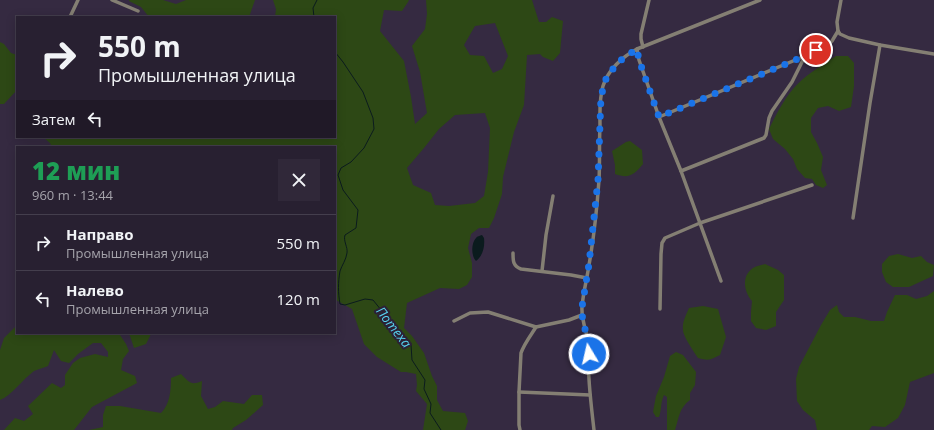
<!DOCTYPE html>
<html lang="ru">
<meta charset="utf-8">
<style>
body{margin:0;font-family:"Open Sans",sans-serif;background:#302839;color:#f1f3f6;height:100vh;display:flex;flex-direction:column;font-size:15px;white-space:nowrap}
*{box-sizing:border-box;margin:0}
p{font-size:13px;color:#a5a3ab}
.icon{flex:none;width:22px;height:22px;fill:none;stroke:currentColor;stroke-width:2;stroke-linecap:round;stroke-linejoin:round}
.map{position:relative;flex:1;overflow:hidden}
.details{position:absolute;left:16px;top:146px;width:320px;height:188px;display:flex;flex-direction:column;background:#282031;border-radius:0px;box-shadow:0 2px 10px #0003,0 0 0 1px #443e4d}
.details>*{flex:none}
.top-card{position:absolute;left:16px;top:16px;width:320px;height:122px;border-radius:0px;box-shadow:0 2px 10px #0003,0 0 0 1px #443e4d;background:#282031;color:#f1f3f6;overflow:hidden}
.pin{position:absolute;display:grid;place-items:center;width:34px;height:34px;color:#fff;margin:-17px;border:2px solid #fff;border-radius:50%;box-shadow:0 1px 4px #0007}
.me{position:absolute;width:44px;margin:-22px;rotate:351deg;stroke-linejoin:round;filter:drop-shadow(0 0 3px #0008)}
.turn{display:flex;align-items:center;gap:14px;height:84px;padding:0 16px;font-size:18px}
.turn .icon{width:52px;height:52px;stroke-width:2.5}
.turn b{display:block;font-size:28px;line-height:34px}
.then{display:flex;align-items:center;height:38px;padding:0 16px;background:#0003;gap:8px;font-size:15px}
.round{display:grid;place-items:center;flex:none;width:42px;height:42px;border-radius:0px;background:#302839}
.headline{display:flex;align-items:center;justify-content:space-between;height:68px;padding:0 16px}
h1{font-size:24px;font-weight:800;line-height:30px;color:#1e9e55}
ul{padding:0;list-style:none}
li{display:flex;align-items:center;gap:12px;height:56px;padding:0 16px;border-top:1px solid #443e4d}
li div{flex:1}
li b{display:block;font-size:15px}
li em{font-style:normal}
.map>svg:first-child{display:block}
.green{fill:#2d4815;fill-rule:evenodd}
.water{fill:#0b1b1e}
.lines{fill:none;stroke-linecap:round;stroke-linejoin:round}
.stream{stroke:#0b1b1e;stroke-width:1}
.minor{stroke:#847f73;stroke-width:3.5}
.route{stroke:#1a73e8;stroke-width:7;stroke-dasharray:0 12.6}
.labels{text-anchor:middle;stroke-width:4;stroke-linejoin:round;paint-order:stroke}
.water-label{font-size:13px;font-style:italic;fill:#57d2ee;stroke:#2b2136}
</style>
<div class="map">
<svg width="934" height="430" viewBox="0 0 934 430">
<rect width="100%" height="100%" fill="#352a41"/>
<!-- green -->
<g class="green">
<path d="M129 0H163L176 4 186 0H255L249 17H149L141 7 129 1Z"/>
<path d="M273 0H409L408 2 402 11 384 10 380 31 404 61 411 97 415 124 427 113 420 72 412 46 425 29 427 14 426 0H532L539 22H546L552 17 563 21 560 53 553 61 543 57 540 54 527 55 524 105 514 132 503 177 502 194 494 218 489 228H479L471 234 468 248 472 263V277L467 285 459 289 440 288 407 303 404 328 412 336 424 353 432 376 437 386V400L443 411 465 413 468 421 465 430H423L427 404 416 391 417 385 416 374 406 372H401L377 357 364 344 352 309 336 300 335 301V147H52L50 143 43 137H335V17H275L276 9ZM495 23 508 56 502 69 493 73 484 56 470 55 464 45 475 26ZM485 113 490 128 488 172 484 196 475 203 449 206 435 205 431 193 413 185 407 168 424 148 439 129 455 115Z"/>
<path d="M0 42 4 44 11 53 17 55V90L4 104H0Z"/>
<path d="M836 56H848L854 63V86L851 107 839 111 828 106 818 108 811 118V132L817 143 823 157 821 170 827 185 823 188 816 185 812 179 805 178 797 169 793 159 785 149 773 139 769 129C776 115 783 101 793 89 805 75 821 66 836 56Z"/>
<path d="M630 141 642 150 643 164C634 175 629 179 615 174V165L612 151 626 142Z"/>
<path d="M898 254 912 258 921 256 927 262 934 265 933 276 909 287H893L886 282 882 272V264L889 256Z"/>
<path d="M765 264 778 270 784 275V300L776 312V326L766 330 756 328 751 321V312L752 301C744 292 741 276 753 268 756 266 762 265 765 264Z"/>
<path d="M934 291V373L910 382 905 405 898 418 885 427 872 426 869 430H817L815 420 803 410 797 401 796 379 799 367 821 325 830 310 837 305 839 312 844 317H855L871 321H884L887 312 895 295H907L916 299 927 296Z"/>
<path d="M703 306 718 309 726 337 720 355C710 360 709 361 698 358 694 352 683 336 683 330 682 322 686 315 689 308Z"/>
<path d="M17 325V333H121L120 335 126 344 129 351 123 359 121 370 135 376 137 383 92 407 74 430H4L15 418 24 421 33 414 28 406 52 383 61 388 65 385V375L73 363 80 358 95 354 108 357V352L101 343H93L78 354 69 363 61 361 54 350 48 366C44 368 38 369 34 371 23 379 11 396 0 400V350L4 338Z"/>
<path d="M128 333H150L151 334 146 344 134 348 130 336Z"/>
<path d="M676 352 683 355 696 372 695 385 690 393V400C679 408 679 418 675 430H667V397L664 395C660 404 662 409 659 417H656L653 412 656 396 664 377 670 356Z"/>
<path d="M181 374C189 382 191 386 202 381L201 396 208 409 215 407 223 401 244 404 252 395H262L263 405 246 420 233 428 232 430H89L103 427V415L106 406H120L161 413C170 404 171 390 171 378Z"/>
</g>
<!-- water -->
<path class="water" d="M482 235 484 238C485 246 483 256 476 261 471 256 471 243 476 238 477 236 480 236 482 235Z"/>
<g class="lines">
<!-- stream -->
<g class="stream">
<path d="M314 17 313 8 317 0"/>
<path d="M335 52 343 62 363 92 373 118 374 129 364 148 351 162 341 168 338 175 343 190 358 210 356 228 345 235C343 241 348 247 347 253 346 260 342 265 340 271 338 282 338 293 340 304L345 305 365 299 373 300 390 321 392 328 397 336 411 345 412 360 425 380 424 389 431 404 430 413 441 430"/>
</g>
<!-- minor -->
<g class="minor">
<path d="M112 0 138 11"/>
<path d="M70 17 78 0"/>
<path d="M838 31 840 34 849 38 880 45 934 54"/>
<path d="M838 31 837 22 841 0"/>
<path d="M643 47 641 39V34L649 0"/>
<path d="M637 49 639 60 659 117 805 56 828 45 832 41 838 31"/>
<path d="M659 117 681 171 721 281"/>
<path d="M681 171 764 138 766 135 769 118 772 111 792 82 805 56"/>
<path d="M853 218 870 103 880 45"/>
<path d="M513 253C513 261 513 266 521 269L571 275 587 278"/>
<path d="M542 271 546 235 553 196"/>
<path d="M660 309 661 254 662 243 665 238 700 223 812 185"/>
<path d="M454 321 470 313 488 312 536 327 569 320 582 315"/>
<path d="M519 392 590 395"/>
<path d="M520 430 519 425V392L521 353C524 344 531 335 536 327"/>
<path d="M594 430C592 413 590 396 589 379 588 367 590 356 589 345 587 332 581 320 582 307 583 293 587 279 589 265 594 237 597 208 599 180 600 162 599 144 600 126 600 113 599 99 603 86 608 70 622 57 637 49L760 0"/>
</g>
</g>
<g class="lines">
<!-- route -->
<path class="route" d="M589 354 588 343 582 315V307L589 264 598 180 601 96 606 79 611 71 623 58 637 49 639 60 659 117 805 56 816 50"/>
</g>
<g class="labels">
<!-- water labels -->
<g class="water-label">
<text transform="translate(394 327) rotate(52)" y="5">Потеха</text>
</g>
</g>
</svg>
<div class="pin" style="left:816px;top:50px;background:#d93025"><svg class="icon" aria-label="arrive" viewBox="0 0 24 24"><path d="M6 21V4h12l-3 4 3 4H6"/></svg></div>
<svg class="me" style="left:589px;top:354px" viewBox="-20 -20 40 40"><circle r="17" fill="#1a73e8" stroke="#fff" stroke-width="3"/><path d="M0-11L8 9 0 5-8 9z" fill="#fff"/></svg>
<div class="top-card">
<div class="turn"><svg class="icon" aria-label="right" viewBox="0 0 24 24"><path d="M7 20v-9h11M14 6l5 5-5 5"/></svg><div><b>550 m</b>Промышленная улица</div></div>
<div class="then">Затем<svg class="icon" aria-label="left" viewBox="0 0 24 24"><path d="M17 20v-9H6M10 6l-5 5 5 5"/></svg></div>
</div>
<section class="details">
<div class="headline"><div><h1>12 мин</h1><p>960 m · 13:44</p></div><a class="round"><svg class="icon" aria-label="close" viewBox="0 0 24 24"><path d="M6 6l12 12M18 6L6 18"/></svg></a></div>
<ul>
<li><svg class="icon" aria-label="right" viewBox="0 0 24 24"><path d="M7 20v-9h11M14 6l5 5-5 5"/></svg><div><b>Направо</b><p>Промышленная улица</p></div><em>550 m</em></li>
<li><svg class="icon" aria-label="left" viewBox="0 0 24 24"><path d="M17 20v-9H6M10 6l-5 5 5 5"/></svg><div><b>Налево</b><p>Промышленная улица</p></div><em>120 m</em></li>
</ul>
</section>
</div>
